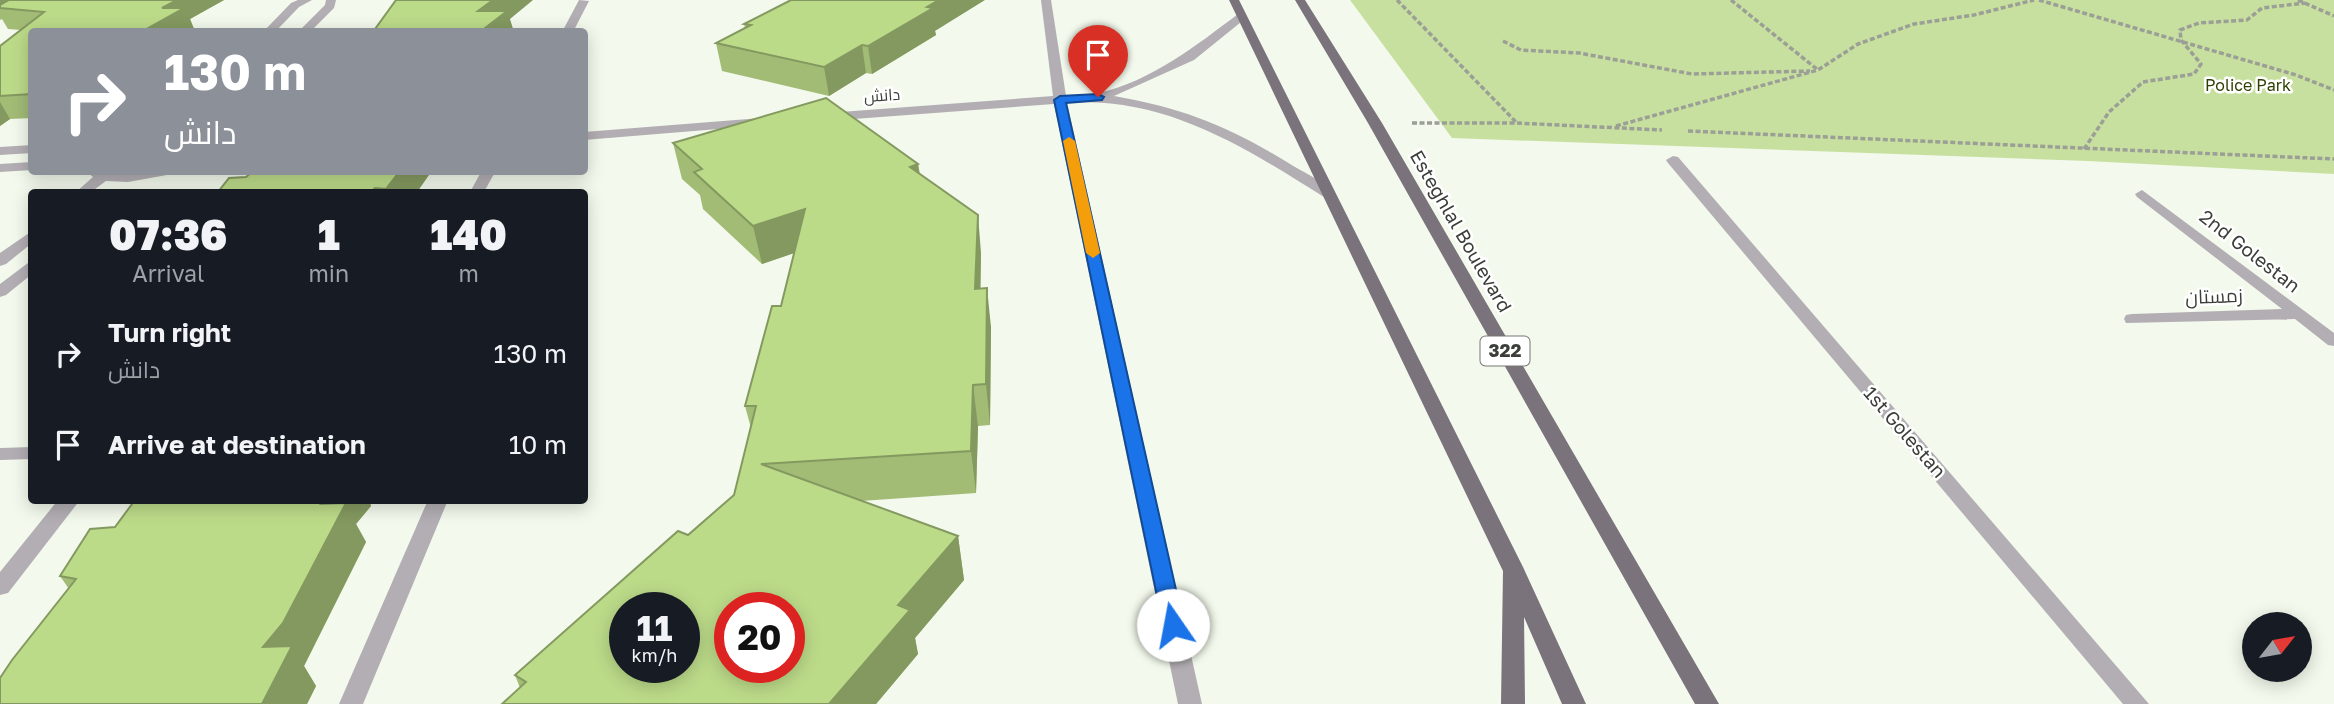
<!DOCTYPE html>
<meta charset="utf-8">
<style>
body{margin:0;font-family:"Golos Text",Cairo,sans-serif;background:#242831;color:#f1f3f6;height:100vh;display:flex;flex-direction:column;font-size:26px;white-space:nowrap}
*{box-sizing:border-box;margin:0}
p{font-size:23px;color:#9ea1a6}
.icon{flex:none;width:38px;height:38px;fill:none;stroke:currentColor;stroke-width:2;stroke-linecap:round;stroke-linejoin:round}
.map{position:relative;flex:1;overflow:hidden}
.side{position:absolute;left:28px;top:189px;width:560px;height:315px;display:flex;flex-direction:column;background:#171b24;border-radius:7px;box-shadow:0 4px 18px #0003}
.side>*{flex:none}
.hud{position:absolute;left:28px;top:28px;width:560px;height:147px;border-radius:7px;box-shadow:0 4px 18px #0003;background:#8c9099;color:#fff;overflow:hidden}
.needle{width:46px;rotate:59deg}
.controls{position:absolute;left:2242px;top:612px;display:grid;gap:14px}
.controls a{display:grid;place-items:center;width:70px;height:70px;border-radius:50%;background:#171b24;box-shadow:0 4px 18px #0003;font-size:35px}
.speed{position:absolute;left:609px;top:592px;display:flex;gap:14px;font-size:35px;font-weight:700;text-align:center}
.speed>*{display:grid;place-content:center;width:91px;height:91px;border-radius:50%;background:#171b24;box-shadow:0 4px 18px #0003;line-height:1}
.speed small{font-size:18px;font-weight:400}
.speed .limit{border:10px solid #d22;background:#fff;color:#111}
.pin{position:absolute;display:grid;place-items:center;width:60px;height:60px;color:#fff;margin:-72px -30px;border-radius:50% 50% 50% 0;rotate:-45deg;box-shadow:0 0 7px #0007}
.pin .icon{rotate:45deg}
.me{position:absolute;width:77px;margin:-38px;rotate:348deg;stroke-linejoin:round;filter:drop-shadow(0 0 5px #0008)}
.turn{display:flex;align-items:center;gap:24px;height:147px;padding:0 21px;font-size:32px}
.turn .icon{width:91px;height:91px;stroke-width:2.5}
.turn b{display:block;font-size:49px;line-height:60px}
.eta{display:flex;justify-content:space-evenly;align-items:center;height:119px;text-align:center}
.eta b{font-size:42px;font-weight:800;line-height:49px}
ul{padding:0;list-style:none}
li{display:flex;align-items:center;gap:21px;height:91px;padding:0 21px}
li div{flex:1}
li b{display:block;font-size:26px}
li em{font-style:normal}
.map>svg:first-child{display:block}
.green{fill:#c7e09f}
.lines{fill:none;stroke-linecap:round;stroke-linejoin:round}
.path{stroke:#9b9f96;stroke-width:3.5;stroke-dasharray:5 2.5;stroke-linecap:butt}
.minor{fill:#b2aeb3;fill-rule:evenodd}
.major{fill:#7a737b;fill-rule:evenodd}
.wall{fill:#a2bc76}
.shaded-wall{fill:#849960}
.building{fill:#bcdb89;stroke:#849960;stroke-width:2;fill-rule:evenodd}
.route{fill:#1a73e8;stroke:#114b97;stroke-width:2}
.slow{fill:#f59e0b}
.labels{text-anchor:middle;stroke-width:5;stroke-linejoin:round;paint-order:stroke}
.far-park-label{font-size:16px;fill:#2e4002;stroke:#fff}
.far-street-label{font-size:16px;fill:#3c3e39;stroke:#fff}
.shield{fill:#fff;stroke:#767874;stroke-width:2}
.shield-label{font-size:18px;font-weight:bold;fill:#3c3e39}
.street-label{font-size:19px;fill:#3c3e39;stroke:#fff}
</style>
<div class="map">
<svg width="2334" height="704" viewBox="0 0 2334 704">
<rect width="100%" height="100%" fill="#f3f9ec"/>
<!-- green -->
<path class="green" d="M1350 0H2334V174L2088 161 1452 138Z"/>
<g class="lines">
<!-- path -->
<g class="path">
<path d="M1397 0 1516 122"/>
<path d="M1731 0 1818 70"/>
<path d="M2039 0 2296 75 2334 90"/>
<path d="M2298 0 2334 16"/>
<path d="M1503 41 1521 50 1579 53 1692 74 1810 71"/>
<path d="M1412 123H1516L1662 130"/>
<path d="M1616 126 1818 70 1858 44 1914 24 1974 15 2034 0"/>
<path d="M1688 131 2334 159"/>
<path d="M2084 149 2109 112 2143 82 2194 74 2201 64 2181 40 2180 30 2199 23 2247 20 2262 8 2305 3"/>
</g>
<!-- minor -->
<g class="minor">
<path d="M298 0H312L299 7 275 32H263L291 3Z"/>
<path d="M326 0H336L334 8 310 32H298L325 5Z"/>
<path d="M579 0 589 1 573 32H562Z"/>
<path d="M1041 0H1051L1066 96C1076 95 1088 95 1098 93 1150 82 1197 45 1238 14H1246V18L1194 60 1114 96C1188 109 1232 128 1295 167 1309 175 1326 183 1336 194L1329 198 1324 197C1244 147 1165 96 1067 103L1202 704H1178L1054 104 827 121 820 117 827 113 1053 96Z"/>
<path d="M761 118 768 122 766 125 584 140V132Z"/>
<path d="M32 145V153L0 155V147Z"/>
<path d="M1673 156 1678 157 2149 704H2123L1668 163 1666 160Z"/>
<path d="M32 162V170L0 172V164Z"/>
<path d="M87 172H169L167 175 128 182 106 181 91 192H76L93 177Z"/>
<path d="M481 172H495L484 192H470Z"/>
<path d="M2142 190 2334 333V346L2328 345 2295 319 2126 323 2124 319 2126 315 2132 314 2282 309 2137 197 2135 194Z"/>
<path d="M32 231V243L6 264 0 266V253Z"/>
<path d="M32 260V274L6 295 0 297V284Z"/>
<path d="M32 447V459L0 460V448Z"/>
<path d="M58 500H80L8 593 0 595V572Z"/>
<path d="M428 500H448L363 704H339Z"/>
</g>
<!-- major -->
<g class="major">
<path d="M1229 0H1239L1523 567 1586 704H1562L1524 617 1525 704H1501L1503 571Z"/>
<path d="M1295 0H1305L1382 123 1719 704H1695L1368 123Z"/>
</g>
</g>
<!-- wall -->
<g class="wall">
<path d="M0 0H224L190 19 194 29 190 32H32V118L10 119 0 126V46L21 30 8 29 2 19 0 20Z"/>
<path d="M744 24 935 31 936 35 872 74 866 73 829 96 722 71 716 43 745 28Z"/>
<path d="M673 143 918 164 920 174 981 253 980 288 991 327 990 425 978 426 976 493 861 501 958 536 964 580 915 638 918 654 876 704H502L520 688 515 675 688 535 734 495 751 428 745 406 781 306 794 253 762 264 703 209 700 195 682 179Z"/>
<path d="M252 172H431L417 192H218L246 177Z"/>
<path d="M135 500H369L371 506 356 524 366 542 304 666 316 686 307 704H0L69 589 60 576 115 527Z"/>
</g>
<!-- shaded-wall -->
<g class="shaded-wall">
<path d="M0 0H25L0 8Z"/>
<path d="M177 0H224L190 19 194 29 190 32H141L162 8Z"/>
<path d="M493 0H533L510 19 514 32H480L478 11Z"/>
<path d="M939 0H985L935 31 936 35 872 74 868 46Z"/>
<path d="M862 45 866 73 829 96 824 67Z"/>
<path d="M0 102 10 119 0 126Z"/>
<path d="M918 164 923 200 910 167Z"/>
<path d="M399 172H431L417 192H388L386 189Z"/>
<path d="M805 209 812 247 762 264 753 226Z"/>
<path d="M978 215 981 253 980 328 975 289Z"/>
<path d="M987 288 991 327 990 425 986 384Z"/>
<path d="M973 385 978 426 976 493 971 451Z"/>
<path d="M324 500H369L371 506 356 524 366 542 304 666 316 686 307 704H262L263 647 321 504Z"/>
<path d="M958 536 964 580 915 638 918 654 876 704H829L898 605Z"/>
</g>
<!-- building -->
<g class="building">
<path d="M9 0H177L162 8H184L141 32H32V94L0 96V46L44 12 0 8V5Z"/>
<path d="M396 0H493L478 11H507L480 32H368L369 30 375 29Z"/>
<path d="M791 0H939L927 7 933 8 868 46 862 45 824 67 716 43 751 25 744 24Z"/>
<path d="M826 98 918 164 910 167 978 215 975 289 987 288 986 384 973 385 971 451 761 464 958 536 898 605 910 610 829 704H502L526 682 515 675 678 531 688 535 734 495 756 406H745L772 306H781L805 209 753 226 694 172 702 169 673 143ZM625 607H684V667H625ZM730 607H789V667H730Z"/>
<path d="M252 172H399L386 189 375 188 371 192H218L229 178 246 177Z"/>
<path d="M135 500H324L321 504 346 503 283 623 263 647 292 646 262 704H0V678L12 660 76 579 60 576 90 529 115 527Z"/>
</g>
<!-- route -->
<path class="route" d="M1098 94 1104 97 1102 100 1066 103 1184 625 1181 631 1173 633 1166 631 1163 625 1054 100 1060 96Z"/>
<!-- slow -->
<path class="slow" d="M1069 137 1075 141 1100 253 1093 258 1086 253 1063 141Z"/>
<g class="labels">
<!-- far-park labels -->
<g class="far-park-label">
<text x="2248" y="91">Police Park</text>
</g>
<!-- far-street labels -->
<g class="far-street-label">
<text transform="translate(882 95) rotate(-4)" y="6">دانش</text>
</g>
<!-- shield labels -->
<rect class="shield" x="1480.5" y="336.5" width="49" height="29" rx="5"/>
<g class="shield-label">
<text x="1505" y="357">322</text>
</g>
<!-- street labels -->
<g class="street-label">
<text transform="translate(1461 231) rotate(60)" y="7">Esteghlal Boulevard</text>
<text transform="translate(2250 251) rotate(38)" y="7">2nd Golestan</text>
<text transform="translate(2214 296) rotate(-2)" y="7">زمستان</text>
<text transform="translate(1905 432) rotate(49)" y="7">1st Golestan</text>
</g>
</g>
</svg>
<div class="controls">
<a><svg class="needle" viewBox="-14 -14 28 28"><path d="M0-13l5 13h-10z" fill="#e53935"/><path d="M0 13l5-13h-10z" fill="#9ea1a6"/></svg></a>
</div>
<div class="speed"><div>11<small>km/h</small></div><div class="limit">20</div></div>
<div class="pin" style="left:1098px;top:97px;background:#d93025"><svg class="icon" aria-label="arrive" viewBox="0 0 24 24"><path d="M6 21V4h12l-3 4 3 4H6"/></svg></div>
<svg class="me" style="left:1173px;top:625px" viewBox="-20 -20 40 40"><circle r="19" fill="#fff"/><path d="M0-13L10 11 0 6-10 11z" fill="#1a73e8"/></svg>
<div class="hud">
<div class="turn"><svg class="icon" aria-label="right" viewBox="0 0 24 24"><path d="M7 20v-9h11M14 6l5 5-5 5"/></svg><div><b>130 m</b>دانش</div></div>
</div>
<section class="side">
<div class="eta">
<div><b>07:36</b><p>Arrival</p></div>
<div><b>1</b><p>min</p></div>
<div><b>140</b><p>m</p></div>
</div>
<ul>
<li><svg class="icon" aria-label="right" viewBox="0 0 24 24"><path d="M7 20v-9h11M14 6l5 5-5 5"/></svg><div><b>Turn right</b><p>دانش</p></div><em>130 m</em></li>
<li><svg class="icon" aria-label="arrive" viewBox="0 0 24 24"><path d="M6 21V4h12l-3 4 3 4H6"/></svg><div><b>Arrive at destination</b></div><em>10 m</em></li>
</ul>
</section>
</div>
